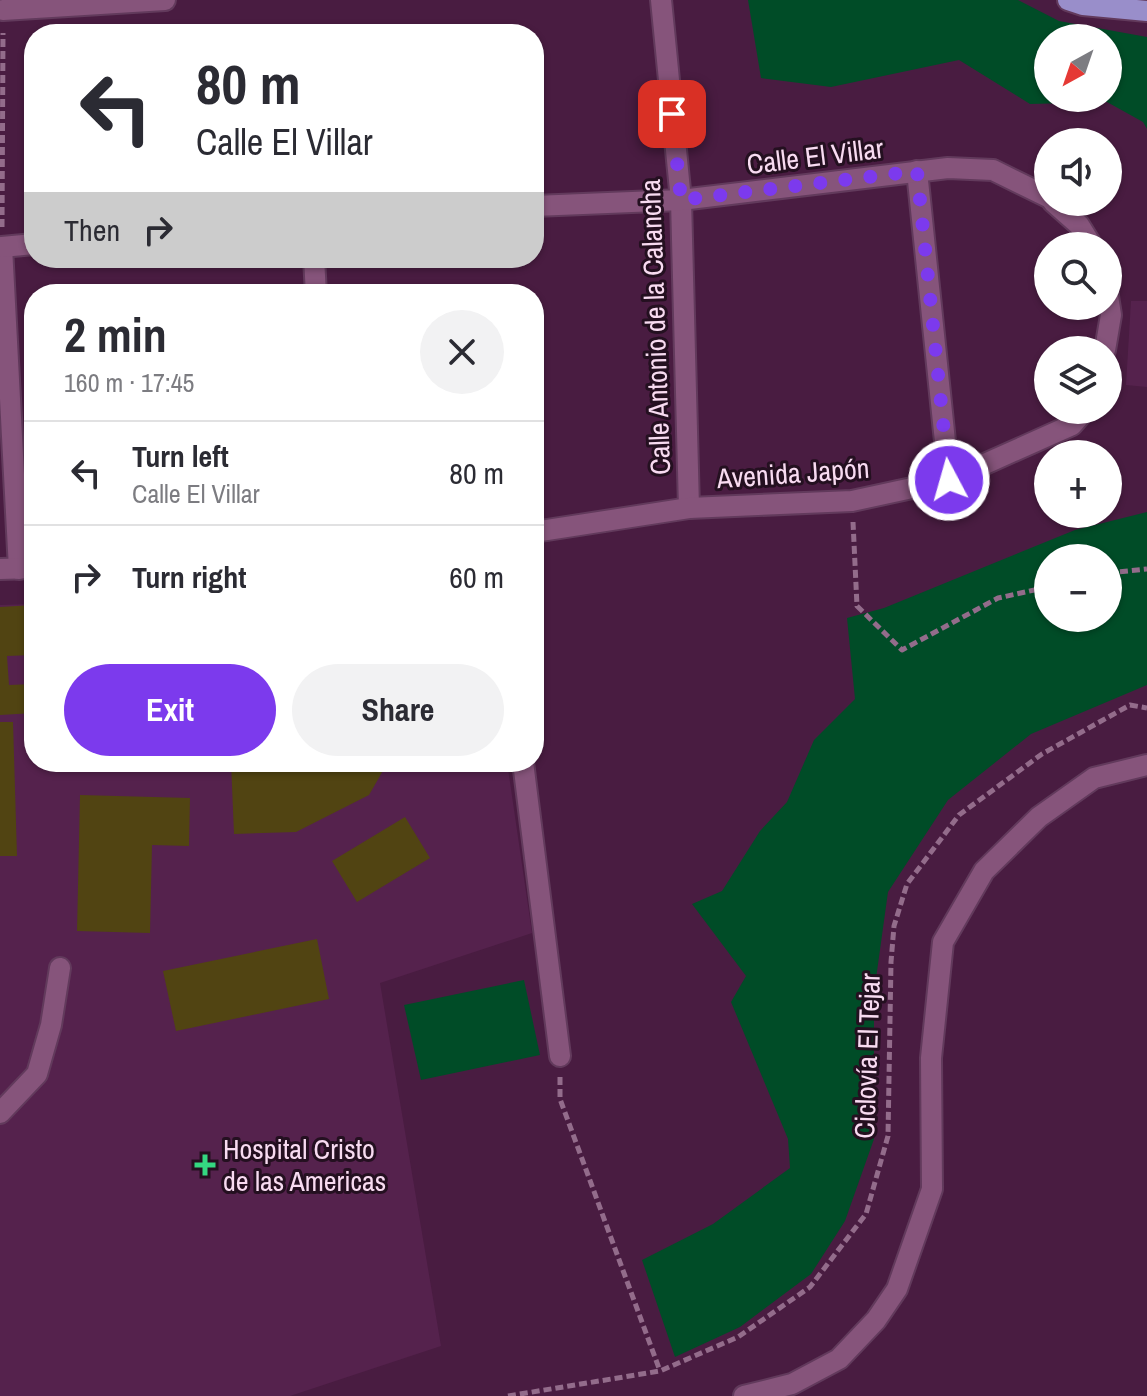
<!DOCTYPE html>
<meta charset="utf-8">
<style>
body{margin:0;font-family:"Archivo Narrow",sans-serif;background:#f2f2f3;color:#2b2b33;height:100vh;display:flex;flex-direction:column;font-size:30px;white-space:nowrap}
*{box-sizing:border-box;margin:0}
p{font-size:26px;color:#7c7c81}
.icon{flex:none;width:44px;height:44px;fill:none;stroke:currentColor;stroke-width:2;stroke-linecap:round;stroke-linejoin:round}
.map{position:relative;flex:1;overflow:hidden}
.panel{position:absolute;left:24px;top:284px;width:520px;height:488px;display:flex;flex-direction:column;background:#fff;border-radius:32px;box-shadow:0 2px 6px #0004}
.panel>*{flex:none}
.hud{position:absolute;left:24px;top:24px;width:520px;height:244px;border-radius:32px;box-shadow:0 2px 6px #0004;background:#fff;color:#2b2b33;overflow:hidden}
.needle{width:52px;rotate:220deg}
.controls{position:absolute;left:1034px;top:24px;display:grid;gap:16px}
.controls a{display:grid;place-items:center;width:88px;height:88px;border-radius:50%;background:#fff;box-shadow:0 2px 6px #0004;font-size:40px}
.pin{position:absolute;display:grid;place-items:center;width:68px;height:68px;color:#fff;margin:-34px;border-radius:16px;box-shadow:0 4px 12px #0006}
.me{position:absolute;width:88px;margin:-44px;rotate:354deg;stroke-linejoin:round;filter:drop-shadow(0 0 6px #0008)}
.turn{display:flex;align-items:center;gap:28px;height:168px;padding:0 40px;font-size:36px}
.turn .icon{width:104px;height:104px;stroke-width:2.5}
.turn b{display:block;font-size:56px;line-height:68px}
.then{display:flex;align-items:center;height:76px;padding:0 40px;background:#0003;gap:16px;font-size:30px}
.round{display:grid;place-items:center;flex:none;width:84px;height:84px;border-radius:42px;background:#f2f2f3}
.overview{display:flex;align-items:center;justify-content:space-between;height:136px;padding:0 40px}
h1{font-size:48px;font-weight:700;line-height:60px}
.primary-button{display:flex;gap:16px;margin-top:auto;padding:16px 40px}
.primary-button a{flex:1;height:92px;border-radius:48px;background:#7c3aed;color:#fff;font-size:32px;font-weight:700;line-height:92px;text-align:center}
.primary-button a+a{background:#f2f2f3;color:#2b2b33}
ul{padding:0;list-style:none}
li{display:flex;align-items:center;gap:24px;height:104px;padding:0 40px;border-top:2px solid #e1e1e2}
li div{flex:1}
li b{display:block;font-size:30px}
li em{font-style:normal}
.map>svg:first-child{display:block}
.built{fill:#55224d}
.green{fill:#004c27;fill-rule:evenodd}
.building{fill:#514412}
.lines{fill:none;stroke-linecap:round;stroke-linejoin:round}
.minor-casing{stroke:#623a5c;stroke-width:24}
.major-casing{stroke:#623a5c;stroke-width:24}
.path{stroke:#936c8b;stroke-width:5;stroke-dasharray:8 4;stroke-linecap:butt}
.minor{stroke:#86547b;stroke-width:20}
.major{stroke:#998eca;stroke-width:20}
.route{stroke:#7c3aed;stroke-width:14;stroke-dasharray:0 25.2}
.poi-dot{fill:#34d881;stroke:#241020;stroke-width:3}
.labels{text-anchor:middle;stroke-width:6;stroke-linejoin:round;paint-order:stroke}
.street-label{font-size:28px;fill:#f8dbf1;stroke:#241020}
.poi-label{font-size:28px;fill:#f8dbf1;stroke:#241020;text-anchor:start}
</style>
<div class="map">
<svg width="1147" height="1396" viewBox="0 0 1147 1396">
<rect width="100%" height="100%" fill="#491c41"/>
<!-- built -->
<g class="built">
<path d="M1131 301H1147V387L1126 385Z"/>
<path d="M34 604V762H507L532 933 380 983 441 1346 290 1396H0V605Z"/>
</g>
<!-- green -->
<g class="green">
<path d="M748 0H1018L1059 21 1147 37V129L1143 122 1107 102 1030 104 959 60 831 87 761 78ZM1048 38H1108V98H1048Z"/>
<path d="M1147 512V685L1031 734 948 800 888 892 874 993V1139L845 1221 811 1274 740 1327 675 1357 642 1260 713 1224 790 1168 788 1139 731 1002 746 976 692 904 722 891 760 831 787 802 814 740 855 699 847 618 884 608 1075 530ZM1048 558H1108V618H1048Z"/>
<path d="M524 980 540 1055 421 1080 404 1005Z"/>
</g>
<!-- building -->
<g class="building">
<path d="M34 605V655L7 656 9 685 34 684V713L0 715V607Z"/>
<path d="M0 722H13L17 856H0Z"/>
<path d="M231 762H388L369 795 296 832 234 834Z"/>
<path d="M80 795 190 798 189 846 152 845 150 933 77 931Z"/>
<path d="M405 817 430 858 357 902 332 861Z"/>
<path d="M317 939 329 999 176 1031 163 971Z"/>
</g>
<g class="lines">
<!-- minor casing -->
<g class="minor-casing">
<g id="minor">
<path d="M661 0 681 200 689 508"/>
<path d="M3 10 165 0"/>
<path d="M917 171 949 480"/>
<path d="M1053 202 1079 225 1092 246"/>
<path d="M534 206 681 200 948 168 993 170 1048 197"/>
<path d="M2 247 19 569"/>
<path d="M2 247 34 244"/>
<path d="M314 258 316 294"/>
<path d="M1105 350 1111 315 1108 296"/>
<path d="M534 532 689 508 852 501 949 480 1072 425 1085 410"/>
<path d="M0 569 34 568"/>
<path d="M523 762 560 1056"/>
<path d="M0 1113 37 1074 51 1025 60 968"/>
<path d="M744 1396 792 1384 839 1359 876 1320 897 1289 932 1189 931 1058 943 942 984 871 1039 817 1094 778 1147 765"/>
</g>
</g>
<!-- major casing -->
<g class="major-casing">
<path id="major" d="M1068 0 1083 5 1147 11"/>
</g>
<!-- path -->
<g class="path">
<path d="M2 227 3 33"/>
<path d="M853 522 857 606 902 650 998 598 1048 587"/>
<path d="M1108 573 1147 569"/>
<path d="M560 1077V1099L660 1371"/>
<path d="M508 1396 660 1371 738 1337 810 1287 866 1214 888 1136 891 962 894 926 907 884 959 815 1042 754 1130 705 1147 708"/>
</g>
<!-- minor -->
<use href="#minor" class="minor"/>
<!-- major -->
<use href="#major" class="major"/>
</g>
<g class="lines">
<!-- route -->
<path class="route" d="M672 114 681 200 917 171 949 480"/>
</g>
<!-- markers -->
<path class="poi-dot" d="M201 1153h8v8h8v8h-8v8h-8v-8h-8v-8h8z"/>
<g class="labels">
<!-- street labels -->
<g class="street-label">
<text transform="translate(815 156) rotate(-7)" y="10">Calle El Villar</text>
<text transform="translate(655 327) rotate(-92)" y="10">Calle Antonio de la Calancha</text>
<text transform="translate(793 473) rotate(-4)" y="10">Avenida Japón</text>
<text transform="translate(867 1056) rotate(-88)" y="10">Ciclovía El Tejar</text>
</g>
<!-- poi labels -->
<g class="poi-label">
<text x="223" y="1159">Hospital Cristo<tspan x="223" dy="32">de las Americas</tspan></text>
</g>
</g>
</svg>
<div class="controls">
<a><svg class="needle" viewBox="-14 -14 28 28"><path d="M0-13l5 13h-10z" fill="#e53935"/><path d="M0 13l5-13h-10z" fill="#7c7c81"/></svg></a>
<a><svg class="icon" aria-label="sound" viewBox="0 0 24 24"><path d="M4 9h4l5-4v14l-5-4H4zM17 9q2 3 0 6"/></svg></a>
<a><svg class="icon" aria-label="search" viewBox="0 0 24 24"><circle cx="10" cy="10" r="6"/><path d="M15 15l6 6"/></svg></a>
<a><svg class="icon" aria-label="layers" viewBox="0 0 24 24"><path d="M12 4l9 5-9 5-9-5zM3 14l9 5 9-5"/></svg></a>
<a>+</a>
<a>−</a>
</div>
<div class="pin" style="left:672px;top:114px;background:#d93025"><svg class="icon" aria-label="arrive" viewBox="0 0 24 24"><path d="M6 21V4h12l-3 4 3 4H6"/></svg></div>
<svg class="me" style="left:949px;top:480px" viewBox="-20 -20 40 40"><circle r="17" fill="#7c3aed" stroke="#fff" stroke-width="3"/><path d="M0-11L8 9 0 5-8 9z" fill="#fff"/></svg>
<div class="hud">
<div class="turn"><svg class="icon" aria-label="left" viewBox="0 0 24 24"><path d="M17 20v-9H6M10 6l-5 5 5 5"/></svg><div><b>80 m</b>Calle El Villar</div></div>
<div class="then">Then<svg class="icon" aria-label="right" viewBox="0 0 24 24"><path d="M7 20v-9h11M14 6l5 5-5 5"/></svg></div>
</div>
<section class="panel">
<div class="overview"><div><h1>2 min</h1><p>160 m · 17:45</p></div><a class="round"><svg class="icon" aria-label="close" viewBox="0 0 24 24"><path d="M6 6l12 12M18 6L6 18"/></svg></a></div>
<ul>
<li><svg class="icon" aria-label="left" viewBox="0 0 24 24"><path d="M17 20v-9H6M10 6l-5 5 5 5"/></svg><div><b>Turn left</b><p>Calle El Villar</p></div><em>80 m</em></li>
<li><svg class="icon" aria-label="right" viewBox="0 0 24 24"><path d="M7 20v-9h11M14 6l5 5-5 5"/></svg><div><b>Turn right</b></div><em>60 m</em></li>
</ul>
<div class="primary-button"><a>Exit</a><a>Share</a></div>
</section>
</div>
